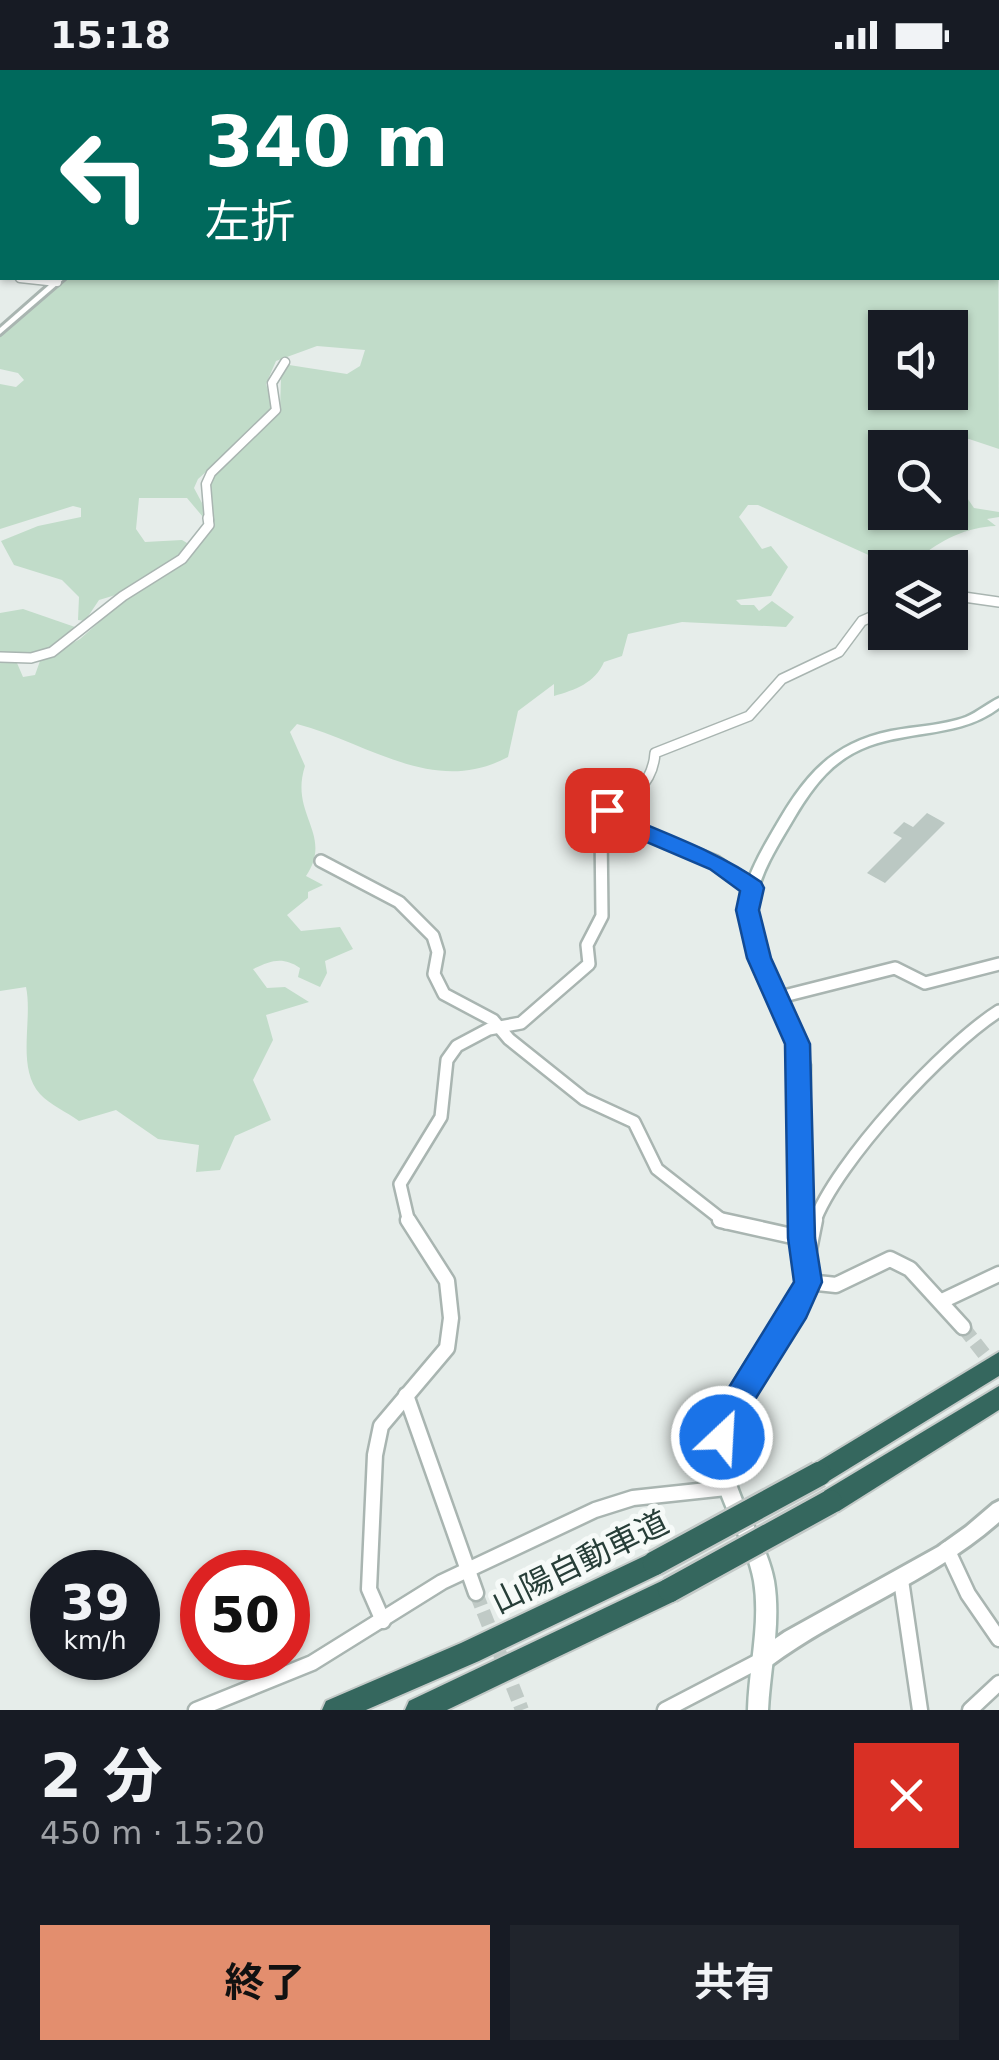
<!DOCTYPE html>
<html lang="ja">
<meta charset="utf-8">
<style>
body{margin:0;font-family:"DejaVu Sans","Noto Sans JP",sans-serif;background:#20242c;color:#f1f3f6;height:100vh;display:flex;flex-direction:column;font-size:38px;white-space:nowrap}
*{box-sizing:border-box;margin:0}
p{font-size:32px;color:#9ea1a6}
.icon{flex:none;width:55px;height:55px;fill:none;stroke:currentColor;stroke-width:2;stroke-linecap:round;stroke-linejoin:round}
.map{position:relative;height:1640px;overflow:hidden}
.panel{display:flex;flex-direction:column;background:#171b24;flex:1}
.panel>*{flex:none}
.hud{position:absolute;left:0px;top:0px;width:1000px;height:210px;box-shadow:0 2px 8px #0004;background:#00695c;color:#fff;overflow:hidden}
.controls{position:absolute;left:868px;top:240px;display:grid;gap:20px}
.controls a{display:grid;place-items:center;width:100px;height:100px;border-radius:0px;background:#171b24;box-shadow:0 2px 8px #0004;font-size:50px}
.speed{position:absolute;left:30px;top:1480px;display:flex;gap:20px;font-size:50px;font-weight:700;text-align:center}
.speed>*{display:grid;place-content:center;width:130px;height:130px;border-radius:50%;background:#171b24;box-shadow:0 2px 8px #0004;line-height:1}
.speed small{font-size:25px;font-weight:400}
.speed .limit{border:15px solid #d22;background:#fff;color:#111}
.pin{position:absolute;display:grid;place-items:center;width:85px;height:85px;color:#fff;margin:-42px;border-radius:20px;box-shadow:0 5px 15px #0006}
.me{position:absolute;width:110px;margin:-55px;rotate:25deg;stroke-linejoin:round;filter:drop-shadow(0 0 8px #0008)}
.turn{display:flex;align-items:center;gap:35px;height:210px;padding:0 40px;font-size:45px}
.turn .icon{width:130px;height:130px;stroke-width:2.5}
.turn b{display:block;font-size:70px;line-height:85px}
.round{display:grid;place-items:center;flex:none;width:105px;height:105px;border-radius:0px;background:#20242c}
.headline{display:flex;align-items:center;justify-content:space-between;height:170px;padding:0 40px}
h1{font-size:60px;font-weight:700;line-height:75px}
.cta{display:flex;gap:20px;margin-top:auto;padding:20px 40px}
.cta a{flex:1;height:115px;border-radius:0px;background:#e38e6e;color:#111;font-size:40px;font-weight:700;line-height:115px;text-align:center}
.cta a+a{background:#20242c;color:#f1f3f6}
.status{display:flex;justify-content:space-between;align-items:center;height:70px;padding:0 50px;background:#171b24;direction:ltr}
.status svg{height:28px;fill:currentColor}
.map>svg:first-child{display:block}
.green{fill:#c1dcc9;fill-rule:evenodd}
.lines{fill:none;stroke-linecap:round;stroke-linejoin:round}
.stream{stroke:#94c2cc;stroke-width:2.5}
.building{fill:#bbc8c3}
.minor-tunnel{stroke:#c0cac6;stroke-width:14;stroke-dasharray:14 6;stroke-linecap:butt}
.minor-far4-casing{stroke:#a9b5b1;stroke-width:8}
.minor-far3-casing{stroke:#a9b5b1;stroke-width:11}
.minor-far2-casing{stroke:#a9b5b1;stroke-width:12}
.minor-far1-casing{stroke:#a9b5b1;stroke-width:16}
.minor-casing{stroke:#a9b5b1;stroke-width:19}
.tertiary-casing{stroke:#a9b5b1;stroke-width:6}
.secondary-casing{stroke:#a5b8b2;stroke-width:5}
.motorway-casing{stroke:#c3c9c7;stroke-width:4}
.minor-far4{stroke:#fff;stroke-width:5}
.minor-far3{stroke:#fff;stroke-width:8}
.minor-far2{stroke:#fff;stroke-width:9}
.minor-far1{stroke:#fff;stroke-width:11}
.minor{stroke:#fff;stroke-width:14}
.tertiary{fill:#fff;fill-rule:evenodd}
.secondary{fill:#fff;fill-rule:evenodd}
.motorway{fill:#35675e;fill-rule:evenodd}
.motorway-bridge-casing{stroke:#c3c9c7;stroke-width:29;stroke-linecap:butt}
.motorway-bridge{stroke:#35675e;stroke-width:24}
.route{fill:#1a73e8;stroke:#114b97;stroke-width:2.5}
.labels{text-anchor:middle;stroke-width:10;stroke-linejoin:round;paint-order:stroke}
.near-street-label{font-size:32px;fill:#273e38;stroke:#f6faf8}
</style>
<div class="status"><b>15:18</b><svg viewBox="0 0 49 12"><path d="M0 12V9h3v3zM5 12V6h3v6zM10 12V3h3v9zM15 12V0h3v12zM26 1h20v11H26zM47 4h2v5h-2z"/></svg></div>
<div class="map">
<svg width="999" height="1640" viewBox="0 0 999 1640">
<rect width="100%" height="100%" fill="#e6edea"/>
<!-- green -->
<g class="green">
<path d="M334 0H870L877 2H330Z"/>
<path d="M998 86 999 379 969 369 935 371 931 377 885 378V442H950V403L974 438 999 442V447L987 449 996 456C967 457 940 470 918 489L928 497H895L758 435H748L739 447 762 479 771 476 788 497 771 526 736 530 741 535H754L759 541 772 531 794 547 786 557 682 552 628 564 622 586 604 592C595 613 575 620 554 626V614L518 641 508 687C434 727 367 672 297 654L290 662 305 696C289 745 334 764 306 806L323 815 308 822V828L287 845 301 861 340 857 353 879 325 891 327 903 320 917 298 907 300 898C282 886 271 891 253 899L267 918 285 917 309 932 266 945 273 970 253 1010 271 1050 235 1066 220 1100 196 1102 199 1075 158 1069 116 1040 79 1051C67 1042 50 1035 40 1024 16 997 33 950 26 917L0 921V590L17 593 23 607 35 605 40 591 80 569 131 524 167 505 213 456 210 414 214 404 280 340 281 307 289 295 347 304 360 296 365 280 317 276 276 291 266 314 273 336 267 347 198 409 194 418 209 446 203 447 187 428H139L136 459 145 472 182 470 192 476 119 524 99 530 85 551 78 550 79 527 62 510 14 495 1 471 38 456 81 447V438L73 436 0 459V314L16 317 24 310 18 303 0 299V265L65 208H998ZM885 258H950V322H885Z"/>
<path d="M23 539 75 557V563L44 582H0V543Z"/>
</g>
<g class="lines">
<!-- stream -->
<path class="stream" d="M998 54V58"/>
</g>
<!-- building -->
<path class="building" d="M927 743 945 753 885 813 867 803 902 768 893 763 904 752 913 757Z"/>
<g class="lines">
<!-- minor-tunnel -->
<g class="minor-tunnel">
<path d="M963 1257 999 1303"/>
<path d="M476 1523 522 1640"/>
</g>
<!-- minor-far4 casing -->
<g class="minor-far4-casing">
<path id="minor-far4" d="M862 0 866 2"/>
</g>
<!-- minor-far3 casing -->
<g class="minor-far3-casing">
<g id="minor-far3">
<path d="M20 208 57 212"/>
<path d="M209 450 206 414 211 403 276 340 272 313 285 292"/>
</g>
</g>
<!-- minor-far2 casing -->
<g class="minor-far2-casing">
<g id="minor-far2">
<path d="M950 525 999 532"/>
<path d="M0 587 31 588 52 582 123 526 182 489 209 455 208 448"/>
<path d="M603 745 641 762"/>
<path d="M601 762 603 745C629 731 653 715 655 683L749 646 782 609 839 582 862 551 885 541"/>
</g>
</g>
<!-- minor-far1 casing -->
<g class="minor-far1-casing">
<g id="minor-far1">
<path d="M636 760 716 792 753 818"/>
<path d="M321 791 399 832 433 866 438 882 434 904 444 924 493 950 509 969 584 1029 634 1052 657 1099 726 1153"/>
<path d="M776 928 895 898 925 913 999 894"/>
<path d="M409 1153 400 1114 441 1047 447 990 457 976 489 959 521 953 589 894 587 875 602 846 601 760"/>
<path d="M814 1153C835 1093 945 975 999 941"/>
</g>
</g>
<!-- minor casing -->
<g class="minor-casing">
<g id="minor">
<path d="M720 1150 801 1168"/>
<path d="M809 1180 815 1150"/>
<path d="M808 1212 836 1215 890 1189 910 1199 963 1257"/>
<path d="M942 1231 999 1204"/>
<path d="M406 1325 476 1523"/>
<path d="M947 1479 968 1524 999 1569"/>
<path d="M901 1510 920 1640"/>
<path d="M383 1551 369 1519 375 1385 381 1356 447 1278 451 1248 447 1211 408 1150"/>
<path d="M196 1640 312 1593 442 1512 595 1440 633 1428 726 1418"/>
<path d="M665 1640 761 1590"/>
<path d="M970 1640 999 1613"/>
</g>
</g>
<!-- tertiary casing -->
<g class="tertiary-casing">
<g id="tertiary">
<path d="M279 0 276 2H269L271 0Z"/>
<path d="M57 208H65L0 264V258Z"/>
<path d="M999 1431V1452C931 1512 843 1542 770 1596L763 1598 756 1596 754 1589 756 1582 785 1562 938 1477 966 1457 993 1434Z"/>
</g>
</g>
<!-- secondary casing -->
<g class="secondary-casing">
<path id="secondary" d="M999 628V638C961 667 912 660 869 676 833 689 813 716 794 748 780 772 764 796 757 823 744 879 795 942 810 995 810 1050 805 1107 809 1162 811 1180 821 1197 815 1214 797 1266 739 1313 731 1367 724 1419 765 1462 774 1511 781 1554 770 1598 768 1640H748C749 1597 761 1553 754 1511 748 1478 729 1449 719 1418 713 1401 710 1383 713 1365 722 1317 765 1267 791 1226L798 1212 800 1203 793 1163 794 995C782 951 754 912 744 867 736 833 749 803 766 773 798 717 822 675 891 661 916 656 942 656 966 647 978 642 988 633 999 628Z"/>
</g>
<!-- motorway casing -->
<g class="motorway-casing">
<g id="motorway">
<path d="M999 1282V1306L827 1412 819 1416 811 1412 807 1404 811 1396Z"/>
<path d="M999 1316V1340L839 1441 830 1444 821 1441 818 1432 821 1423Z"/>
<path d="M655 1481 664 1484 667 1493 664 1502 479 1591 366 1640H322L326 1631 461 1573Z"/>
<path d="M670 1507 679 1511 683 1520 679 1529 447 1640H405L409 1631Z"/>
</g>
</g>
<!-- minor-far4 -->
<use href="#minor-far4" class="minor-far4"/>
<!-- minor-far3 -->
<use href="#minor-far3" class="minor-far3"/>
<!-- minor-far2 -->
<use href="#minor-far2" class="minor-far2"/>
<!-- minor-far1 -->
<use href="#minor-far1" class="minor-far1"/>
<!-- minor -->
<use href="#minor" class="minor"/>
<!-- tertiary -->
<use href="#tertiary" class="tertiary"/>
<!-- secondary -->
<use href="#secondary" class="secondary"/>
<!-- motorway -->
<use href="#motorway" class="motorway"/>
<!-- motorway-bridge casing -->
<g class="motorway-bridge-casing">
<g id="motorway-bridge">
<path d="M655 1493 819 1404"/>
<path d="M670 1520 830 1432"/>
</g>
</g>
<!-- motorway-bridge -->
<use href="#motorway-bridge" class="motorway-bridge"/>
</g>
<!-- route -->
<path class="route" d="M607 732 615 734 616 742C666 764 717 781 761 812L764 818 759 840 771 888 810 974 815 1168 822 1212 806 1248 741 1352 732 1378 722 1382 711 1378 706 1367 718 1335 794 1212 788 1168 785 974 747 888 736 840 740 821 710 799 595 750V740Z"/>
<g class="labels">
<!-- near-street labels -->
<g class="near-street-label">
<text transform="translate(580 1492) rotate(-26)" y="11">山陽自動車道</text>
</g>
</g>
</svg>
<div class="controls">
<a><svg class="icon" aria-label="sound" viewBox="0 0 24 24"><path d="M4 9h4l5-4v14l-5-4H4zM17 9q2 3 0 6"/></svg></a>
<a><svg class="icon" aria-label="search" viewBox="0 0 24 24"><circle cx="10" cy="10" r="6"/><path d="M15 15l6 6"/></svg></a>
<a><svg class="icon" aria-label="layers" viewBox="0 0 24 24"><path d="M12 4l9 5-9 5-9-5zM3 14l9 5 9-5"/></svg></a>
</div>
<div class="speed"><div>39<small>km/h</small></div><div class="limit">50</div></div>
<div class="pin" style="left:607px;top:740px;background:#d93025"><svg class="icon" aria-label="arrive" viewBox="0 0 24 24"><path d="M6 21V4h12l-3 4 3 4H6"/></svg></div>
<svg class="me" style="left:722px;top:1367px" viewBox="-20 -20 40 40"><circle r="17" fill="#1a73e8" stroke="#fff" stroke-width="3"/><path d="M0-11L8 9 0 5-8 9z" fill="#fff"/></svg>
<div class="hud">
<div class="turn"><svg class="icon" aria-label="left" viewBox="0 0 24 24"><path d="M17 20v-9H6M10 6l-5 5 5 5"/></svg><div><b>340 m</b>左折</div></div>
</div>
</div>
<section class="panel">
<div class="headline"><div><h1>2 分</h1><p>450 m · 15:20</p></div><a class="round" style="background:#d93025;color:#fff"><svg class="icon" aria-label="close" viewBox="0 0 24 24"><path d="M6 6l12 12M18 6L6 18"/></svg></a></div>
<div class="cta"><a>終了</a><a>共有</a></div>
</section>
